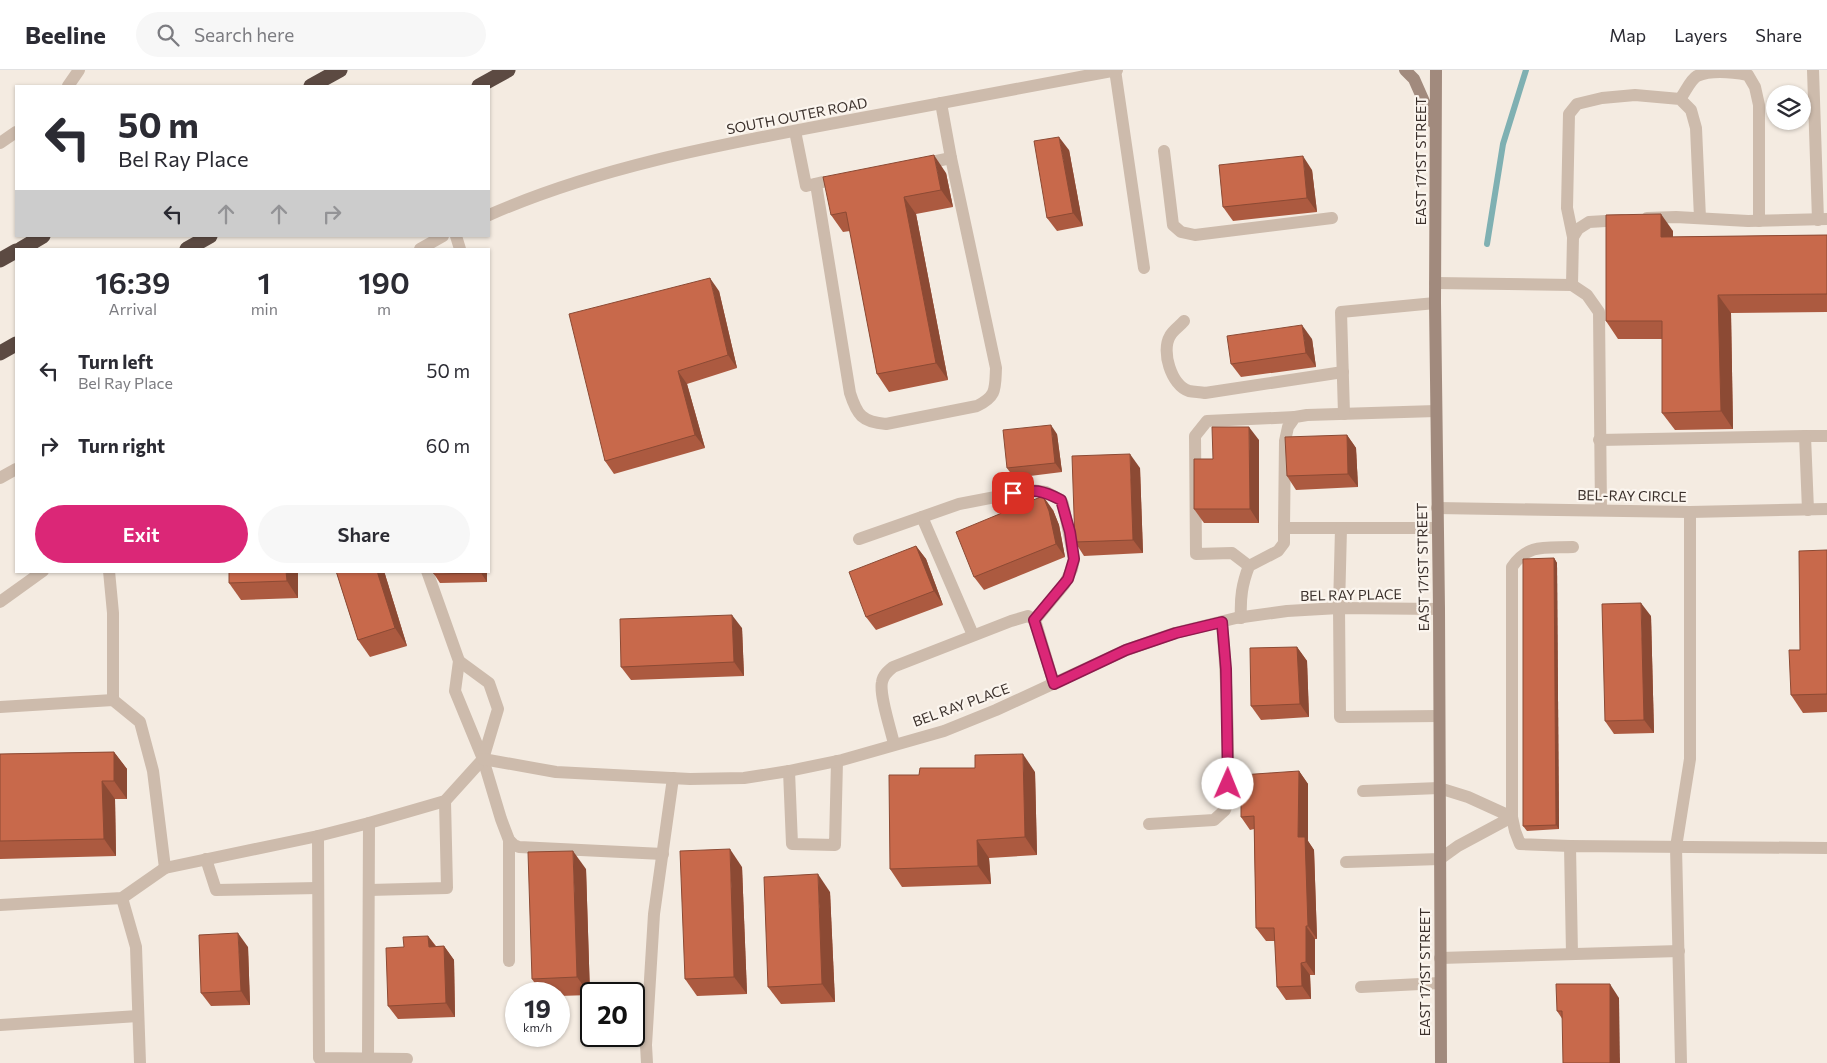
<!DOCTYPE html>
<style>
body{margin:0;font-family:Commissioner,sans-serif;background:#f7f7f7;color:#2b2b33;height:100vh;display:flex;flex-direction:column;font-size:19px;white-space:nowrap}
*{box-sizing:border-box;margin:0}
p{font-size:16px;color:#7c7c81}
.icon{flex:none;width:28px;height:28px;fill:none;stroke:currentColor;stroke-width:2;stroke-linecap:round;stroke-linejoin:round}
.map{position:relative;flex:1;overflow:hidden}
.details{position:absolute;left:15px;top:178px;width:475px;height:325px;display:flex;flex-direction:column;background:#fff;border-radius:0px;box-shadow:0 1px 4px #0004}
.details>*{flex:none}
.top-card{position:absolute;left:15px;top:15px;width:475px;height:152px;border-radius:0px;box-shadow:0 1px 4px #0004;background:#fff;color:#2b2b33;overflow:hidden}
.fabs{position:absolute;left:1766px;top:15px;display:grid;gap:10px}
.fabs a{display:grid;place-items:center;width:45px;height:45px;border-radius:50%;background:#fff;box-shadow:0 1px 4px #0004;font-size:25px}
.speed{position:absolute;left:505px;top:912px;display:flex;gap:10px;font-size:25px;font-weight:700;text-align:center}
.speed>*{display:grid;place-content:center;width:65px;height:65px;border-radius:50%;background:#fff;box-shadow:0 1px 4px #0004;line-height:1}
.speed small{font-size:12px;font-weight:400}
.speed .limit{border:2px solid #111;border-radius:8px;background:#fff;color:#111}
.pin{position:absolute;display:grid;place-items:center;width:42px;height:42px;color:#fff;margin:-21px;border-radius:10px;box-shadow:0 2px 8px #0006}
.me{position:absolute;width:55px;margin:-28px;rotate:1deg;stroke-linejoin:round;filter:drop-shadow(0 0 4px #0008)}
.turn{display:flex;align-items:center;gap:18px;height:105px;padding:0 20px;font-size:22px}
.turn .icon{width:65px;height:65px;stroke-width:2.5}
.turn b{display:block;font-size:35px;line-height:42px}
.lanes{display:flex;align-items:center;height:48px;padding:0 20px;background:#0003;justify-content:center;gap:25px;direction:ltr}
.lanes .off{opacity:.35}
.eta{display:flex;justify-content:space-evenly;align-items:center;height:85px;text-align:center}
.eta b{font-size:30px;font-weight:600;line-height:35px}
.button{display:flex;gap:10px;margin-top:auto;padding:10px 20px}
.button a{flex:1;height:58px;border-radius:30px;background:#db2777;color:#fff;font-size:20px;font-weight:600;line-height:58px;text-align:center}
.button a+a{background:#f7f7f7;color:#2b2b33}
ul{padding:0;list-style:none}
li{display:flex;align-items:center;gap:15px;height:75px;padding:0 20px}
li div{flex:1}
li b{display:block;font-size:19px}
li em{font-style:normal}
header{display:flex;align-items:center;gap:30px;box-sizing:border-box;height:70px;padding:0 25px;background:#fff;border-bottom:1px solid #e1e1e2}
header strong{font-size:24px}
nav{display:flex;gap:28px;margin-inline-start:auto;font-size:18px}
.search{width:350px;height:45px;background:#f7f7f7;display:flex;align-items:center;gap:12px;box-sizing:border-box;padding:0 18px;border-radius:28px;color:#7c7c81;font-size:19px}
.map>svg:first-child{display:block}
.lines{fill:none;stroke-linecap:round;stroke-linejoin:round}
.stream{stroke:#7fb0b2;stroke-width:6}
.service{stroke:#cdbbac;stroke-width:12}
.minor{stroke:#cdbbac;stroke-width:12}
.tertiary{stroke:#cdbbac;stroke-width:12}
.secondary{stroke:#a18a7d;stroke-width:12}
.motorway{stroke:#5c4a42;stroke-width:15}
.wall{fill:#ac5a40}
.shaded-wall{fill:#8c4a34}
.building{fill:#c8694b;stroke:#8c4a34}
.route-casing{stroke:#8e194d;stroke-width:12}
.route{stroke:#db2777;stroke-width:9}
.labels{text-anchor:middle;stroke-width:4.5;stroke-linejoin:round;paint-order:stroke}
.street-label{font-size:14px;fill:#3b302b;stroke:#fbf5ee}
</style>
<header>
<strong>Beeline</strong>
<div class="search"><svg class="icon" aria-label="search" viewBox="0 0 24 24"><circle cx="10" cy="10" r="6"/><path d="M15 15l6 6"/></svg>Search here</div>
<nav><a>Map</a><a>Layers</a><a>Share</a></nav>
</header>
<div class="map">
<svg width="1827" height="993" viewBox="0 0 1827 993">
<rect width="100%" height="100%" fill="#f4ebe1"/>
<g class="lines">
<!-- stream -->
<path class="stream" d="M1487 174 1503 74 1526 0"/>
<!-- service -->
<g class="service">
<path d="M1115 0 1144 198"/>
<path d="M1813 0 1818 150"/>
<path d="M1680 29C1685 23 1690 10 1697 6 1711 0 1732 2 1748 5L1755 17 1759 35V151"/>
<path d="M795 61 806 116 823 112"/>
<path d="M1164 81 1173 155 1181 162 1195 165 1332 148"/>
<path d="M922 94 951 88 941 33"/>
<path d="M816 114 850 323C857 345 862 352 886 354L977 336C997 326 995 319 996 298L951 88"/>
<path d="M1647 148 1676 147 1748 151 1827 149"/>
<path d="M456 166 460 179"/>
<path d="M1573 167 1567 138 1569 44 1577 34 1602 28 1635 25 1680 29 1691 40 1696 58 1700 148"/>
<path d="M1435 213 1572 215 1587 225 1599 242 1601 440"/>
<path d="M1572 215 1573 167 1578 159 1589 152 1622 150"/>
<path d="M1184 251C1180 256 1173 260 1170 266 1161 281 1171 315 1189 321 1194 322 1200 322 1205 323L1343 302"/>
<path d="M1436 341 1307 345 1295 347 1288 357 1285 371 1284 458H1437"/>
<path d="M1344 344 1341 242 1435 233"/>
<path d="M1805 366H1827"/>
<path d="M1599 370 1805 366 1808 440"/>
<path d="M1437 438 1690 442 1827 439"/>
<path d="M922 447 973 565"/>
<path d="M1341 458 1339 538 1340 647 1439 646"/>
<path d="M859 469 959 434 1031 420 1046 422 1061 430 1063 434 1074 489 1072 499 1064 515 1035 550"/>
<path d="M1249 496 1232 483 1196 484 1195 366 1207 351 1295 347"/>
<path d="M109 501 113 543V630"/>
<path d="M427 501 459 591 455 621 483 689 501 749 509 770 514 775 519 777 663 784"/>
<path d="M0 532 43 501"/>
<path d="M1241 548C1240 528 1242 514 1249 496L1278 481 1284 473V458"/>
<path d="M0 637 113 630 140 652 153 701 165 798 318 766 369 753 445 731 483 689 498 639 489 613 459 591"/>
<path d="M894 674C891 660 879 625 882 612 883 605 888 601 893 597L1011 551 1028 546 1035 550 1054 614"/>
<path d="M789 701 792 774 835 775 837 691"/>
<path d="M1149 754 1214 750 1225 740 1228 732C1229 672 1227 612 1222 552"/>
<path d="M318 766 319 988 407 989"/>
<path d="M1570 776 1520 774 1515 761 1512 747V497C1528 473 1546 478 1573 477"/>
<path d="M206 789 216 820 318 818"/>
<path d="M1346 792 1440 789 1458 776 1512 747 1468 727 1439 718 1363 721"/>
<path d="M369 820 447 818 445 731"/>
<path d="M122 828 136 877 140 993"/>
<path d="M0 835 122 828 165 798"/>
<path d="M1572 884 1570 776 1827 778"/>
<path d="M1440 888 1679 881"/>
<path d="M509 891V770"/>
<path d="M1361 917 1440 913"/>
<path d="M0 955 138 946"/>
<path d="M368 989 369 753"/>
<path d="M647 993 646 975 654 844 673 708"/>
<path d="M1681 993 1676 777 1690 689V442"/>
</g>
<!-- minor -->
<path class="minor" d="M483 689 556 702 690 709 744 708 789 701 842 690 944 661 996 640 1126 580 1175 563 1236 548 1287 541 1339 538 1439 539"/>
<!-- tertiary -->
<g class="tertiary">
<path d="M68 16 79 0"/>
<path d="M0 73 16 62"/>
<path d="M489 145C598 97 718 75 835 53 929 36 1023 18 1117 0"/>
<path d="M420 179 443 166"/>
<path d="M0 408 16 399"/>
</g>
<!-- secondary -->
<g class="secondary">
<path d="M1405 0 1414 9 1433 52"/>
<path d="M1436 0 1435 233 1439 539 1441 993"/>
</g>
<!-- motorway -->
<g class="motorway">
<path d="M311 16 340 0"/>
<path d="M479 16 508 0"/>
<path d="M21 179 43 166"/>
<path d="M187 179 210 166"/>
<path d="M0 190 16 181"/>
<path d="M0 283 16 274"/>
</g>
</g>
<!-- wall -->
<g class="wall">
<path d="M1069 80 1083 156 1057 161 1047 148Z"/>
<path d="M1312 100 1317 142 1233 151 1223 137Z"/>
<path d="M946 103 953 137 916 144 948 310 889 322 877 304 850 161 843 162 831 145Z"/>
<path d="M1673 161V167L1827 165V242L1731 243 1733 359 1675 360 1662 343V269H1618L1606 251Z"/>
<path d="M719 221 737 298 687 314 705 378 614 404 605 391Z"/>
<path d="M1312 269 1316 297 1241 307 1231 294Z"/>
<path d="M1057 364 1062 402 1014 408 1007 398Z"/>
<path d="M1347 365 1356 378 1358 417 1296 420 1287 406Z"/>
<path d="M1259 370V453H1204L1194 439Z"/>
<path d="M1140 398 1143 483 1084 486 1075 472Z"/>
<path d="M1053 440 1059 455 1065 487 984 520 974 507Z"/>
<path d="M916 476 926 489 943 535 876 560 866 547Z"/>
<path d="M1827 480V642L1803 643 1791 625 1800 580Z"/>
<path d="M1554 488 1557 493 1559 759 1527 761 1523 756Z"/>
<path d="M229 501H298V528L241 530 229 513Z"/>
<path d="M336 501H384L407 576 370 587 358 570Z"/>
<path d="M487 501V512L440 513 434 504Z"/>
<path d="M1651 546 1654 663 1614 664 1605 651Z"/>
<path d="M742 558 744 606 631 610 621 597Z"/>
<path d="M1297 577 1307 591 1309 647 1261 650 1251 636Z"/>
<path d="M114 682 127 699V729H115L116 786 0 789V684Z"/>
<path d="M1299 701 1308 714V771L1314 780 1317 869H1315V905H1310L1311 929 1286 930 1277 917 1275 871H1266L1256 858 1254 759 1250 760 1241 747Z"/>
<path d="M1035 702 1037 785 989 788 991 814 902 817 890 799 919 705Z"/>
<path d="M742 797 747 924 697 926 685 909Z"/>
<path d="M586 799 590 925 559 926V924H542L532 909Z"/>
<path d="M830 822 835 932 781 934 768 917Z"/>
<path d="M428 866 436 876H444L454 890 455 947 398 949 388 936 404 877Z"/>
<path d="M248 877 250 935 211 936 201 923Z"/>
<path d="M1619 928 1563 950 1557 941Z"/>
</g>
<!-- shaded-wall -->
<g class="shaded-wall">
<path d="M1059 67 1069 80 1083 156 1073 143Z"/>
<path d="M934 85 946 103 953 137 941 120Z"/>
<path d="M1303 86 1312 100 1317 142 1307 128Z"/>
<path d="M904 127 916 144 948 310 936 293Z"/>
<path d="M1661 144 1673 161V184L1661 167Z"/>
<path d="M710 208 719 221 737 298 728 285Z"/>
<path d="M1718 225 1731 243 1733 359 1721 341Z"/>
<path d="M1302 255 1312 269 1316 297 1306 283Z"/>
<path d="M678 301 687 314 705 378 695 365Z"/>
<path d="M1051 355 1057 364 1062 402 1055 393Z"/>
<path d="M1249 357 1259 370V453L1250 439Z"/>
<path d="M1347 365 1356 378 1358 417 1348 404Z"/>
<path d="M1130 384 1140 398 1143 483 1133 470Z"/>
<path d="M1043 426 1053 440 1059 455 1065 487 1056 474Z"/>
<path d="M916 476 926 489 943 535 934 521Z"/>
<path d="M1554 488 1557 493 1559 759 1556 755Z"/>
<path d="M286 501H298V528L287 511Z"/>
<path d="M377 501H384L407 576 395 558Z"/>
<path d="M481 501H487V512L481 503Z"/>
<path d="M1641 533 1651 546 1654 663 1644 650Z"/>
<path d="M732 545 742 558 744 606 734 592Z"/>
<path d="M1297 577 1307 591 1309 647 1300 634Z"/>
<path d="M114 682 127 699V729L114 711Z"/>
<path d="M1023 684 1035 702 1037 785 1025 767Z"/>
<path d="M1299 701 1308 714V771L1314 780 1317 869 1308 856 1298 767Z"/>
<path d="M102 711 115 729 116 786 104 769Z"/>
<path d="M977 770 989 788 991 814 978 796Z"/>
<path d="M730 779 742 797 747 924 734 907Z"/>
<path d="M573 781 586 799 590 925 577 907Z"/>
<path d="M818 804 830 822 835 932 822 914Z"/>
<path d="M1306 856 1315 869V905L1306 892Z"/>
<path d="M238 863 248 877 250 935 241 921Z"/>
<path d="M428 866 438 880 429 877Z"/>
<path d="M444 876 454 890 455 947 446 933Z"/>
<path d="M1301 893 1310 905 1311 929 1302 916Z"/>
<path d="M1610 914 1619 928 1620 993H1610Z"/>
</g>
<!-- building -->
<g class="building">
<path d="M1059 67 1073 143 1047 148 1034 71Z"/>
<path d="M934 85 941 120 904 127 936 293 877 304 846 142 831 145 823 107Z"/>
<path d="M1303 86 1307 128 1223 137 1219 95Z"/>
<path d="M1661 144V167L1827 165V224L1718 225 1721 341 1662 343V251H1606V145Z"/>
<path d="M710 208 728 285 678 301 695 365 605 391 569 244Z"/>
<path d="M1302 255 1306 283 1231 294 1227 266Z"/>
<path d="M1051 355 1055 393 1007 398 1003 360Z"/>
<path d="M1212 357H1249L1250 439H1194V389H1213Z"/>
<path d="M1347 365 1348 404 1287 406 1285 367Z"/>
<path d="M1130 384 1133 470 1075 472 1072 386Z"/>
<path d="M1043 426 1049 441 1056 474 974 507 956 462Z"/>
<path d="M916 476 934 521 866 547 849 502Z"/>
<path d="M1827 480V624L1791 625 1789 580H1800L1799 481Z"/>
<path d="M1554 488 1556 755 1523 756V489Z"/>
<path d="M229 501H286L287 511 229 513Z"/>
<path d="M336 501H377L395 558 358 570Z"/>
<path d="M433 501H481V503L434 504Z"/>
<path d="M1641 533 1644 650 1605 651 1602 534Z"/>
<path d="M732 545 734 592 621 597 620 549Z"/>
<path d="M1297 577 1300 634 1251 636 1250 578Z"/>
<path d="M114 682V711H102L104 769 0 771V684Z"/>
<path d="M1023 684 1025 767 977 770 978 796 890 799 889 705H919L920 698H975V685Z"/>
<path d="M1299 701 1298 767H1305L1308 856H1306V892L1301 893 1302 916 1277 917 1274 858H1256L1254 746 1241 747V705Z"/>
<path d="M730 779 734 907 685 909 680 781Z"/>
<path d="M573 781 577 907 532 909 528 782Z"/>
<path d="M818 804 822 914 768 917 764 807Z"/>
<path d="M238 863 241 921 201 923 199 865Z"/>
<path d="M428 866 429 877 444 876 446 933 388 936 386 878 404 877 403 867Z"/>
<path d="M1556 914H1610V993H1563L1562 941H1557Z"/>
</g>
<g class="lines">
<!-- route casing -->
<g class="route-casing">
<path id="route" d="M1013 423C1034 419 1042 420 1061 430L1070 462 1074 489 1068 509 1034 550 1054 614 1126 580 1176 563 1222 552 1226 599 1228 714"/>
</g>
<!-- route -->
<use href="#route" class="route"/>
</g>
<g class="labels">
<!-- street labels -->
<g class="street-label">
<text transform="translate(797 46) rotate(-11)" y="5">SOUTH OUTER ROAD</text>
<text transform="translate(1421 91) rotate(-90)" y="5">EAST 171ST STREET</text>
<text transform="translate(1632 426) rotate(1)" y="5">BEL-RAY CIRCLE</text>
<text transform="translate(1423 497) rotate(-91)" y="5">EAST 171ST STREET</text>
<text transform="translate(1351 525) rotate(-1)" y="5">BEL RAY PLACE</text>
<text transform="translate(961 635) rotate(-20)" y="5">BEL RAY PLACE</text>
<text transform="translate(1425 902) rotate(-90)" y="5">EAST 171ST STREET</text>
</g>
</g>
</svg>
<div class="fabs">
<a><svg class="icon" aria-label="layers" viewBox="0 0 24 24"><path d="M12 4l9 5-9 5-9-5zM3 14l9 5 9-5"/></svg></a>
</div>
<div class="speed"><div>19<small>km/h</small></div><div class="limit">20</div></div>
<div class="pin" style="left:1013px;top:423px;background:#d93025"><svg class="icon" aria-label="arrive" viewBox="0 0 24 24"><path d="M6 21V4h12l-3 4 3 4H6"/></svg></div>
<svg class="me" style="left:1228px;top:714px" viewBox="-20 -20 40 40"><circle r="19" fill="#fff"/><path d="M0-13L10 11 0 6-10 11z" fill="#db2777"/></svg>
<div class="top-card">
<div class="turn"><svg class="icon" aria-label="left" viewBox="0 0 24 24"><path d="M17 20v-9H6M10 6l-5 5 5 5"/></svg><div><b>50 m</b>Bel Ray Place</div></div>
<div class="lanes"><svg class="icon" aria-label="left" viewBox="0 0 24 24"><path d="M17 20v-9H6M10 6l-5 5 5 5"/></svg><svg class="icon off" aria-label="ahead" viewBox="0 0 24 24"><path d="M12 20V5M6 11l6-6 6 6"/></svg><svg class="icon off" aria-label="ahead" viewBox="0 0 24 24"><path d="M12 20V5M6 11l6-6 6 6"/></svg><svg class="icon off" aria-label="right" viewBox="0 0 24 24"><path d="M7 20v-9h11M14 6l5 5-5 5"/></svg></div>
</div>
<section class="details">
<div class="eta">
<div><b>16:39</b><p>Arrival</p></div>
<div><b>1</b><p>min</p></div>
<div><b>190</b><p>m</p></div>
</div>
<ul>
<li><svg class="icon" aria-label="left" viewBox="0 0 24 24"><path d="M17 20v-9H6M10 6l-5 5 5 5"/></svg><div><b>Turn left</b><p>Bel Ray Place</p></div><em>50 m</em></li>
<li><svg class="icon" aria-label="right" viewBox="0 0 24 24"><path d="M7 20v-9h11M14 6l5 5-5 5"/></svg><div><b>Turn right</b></div><em>60 m</em></li>
</ul>
<div class="button"><a>Exit</a><a>Share</a></div>
</section>
</div>
